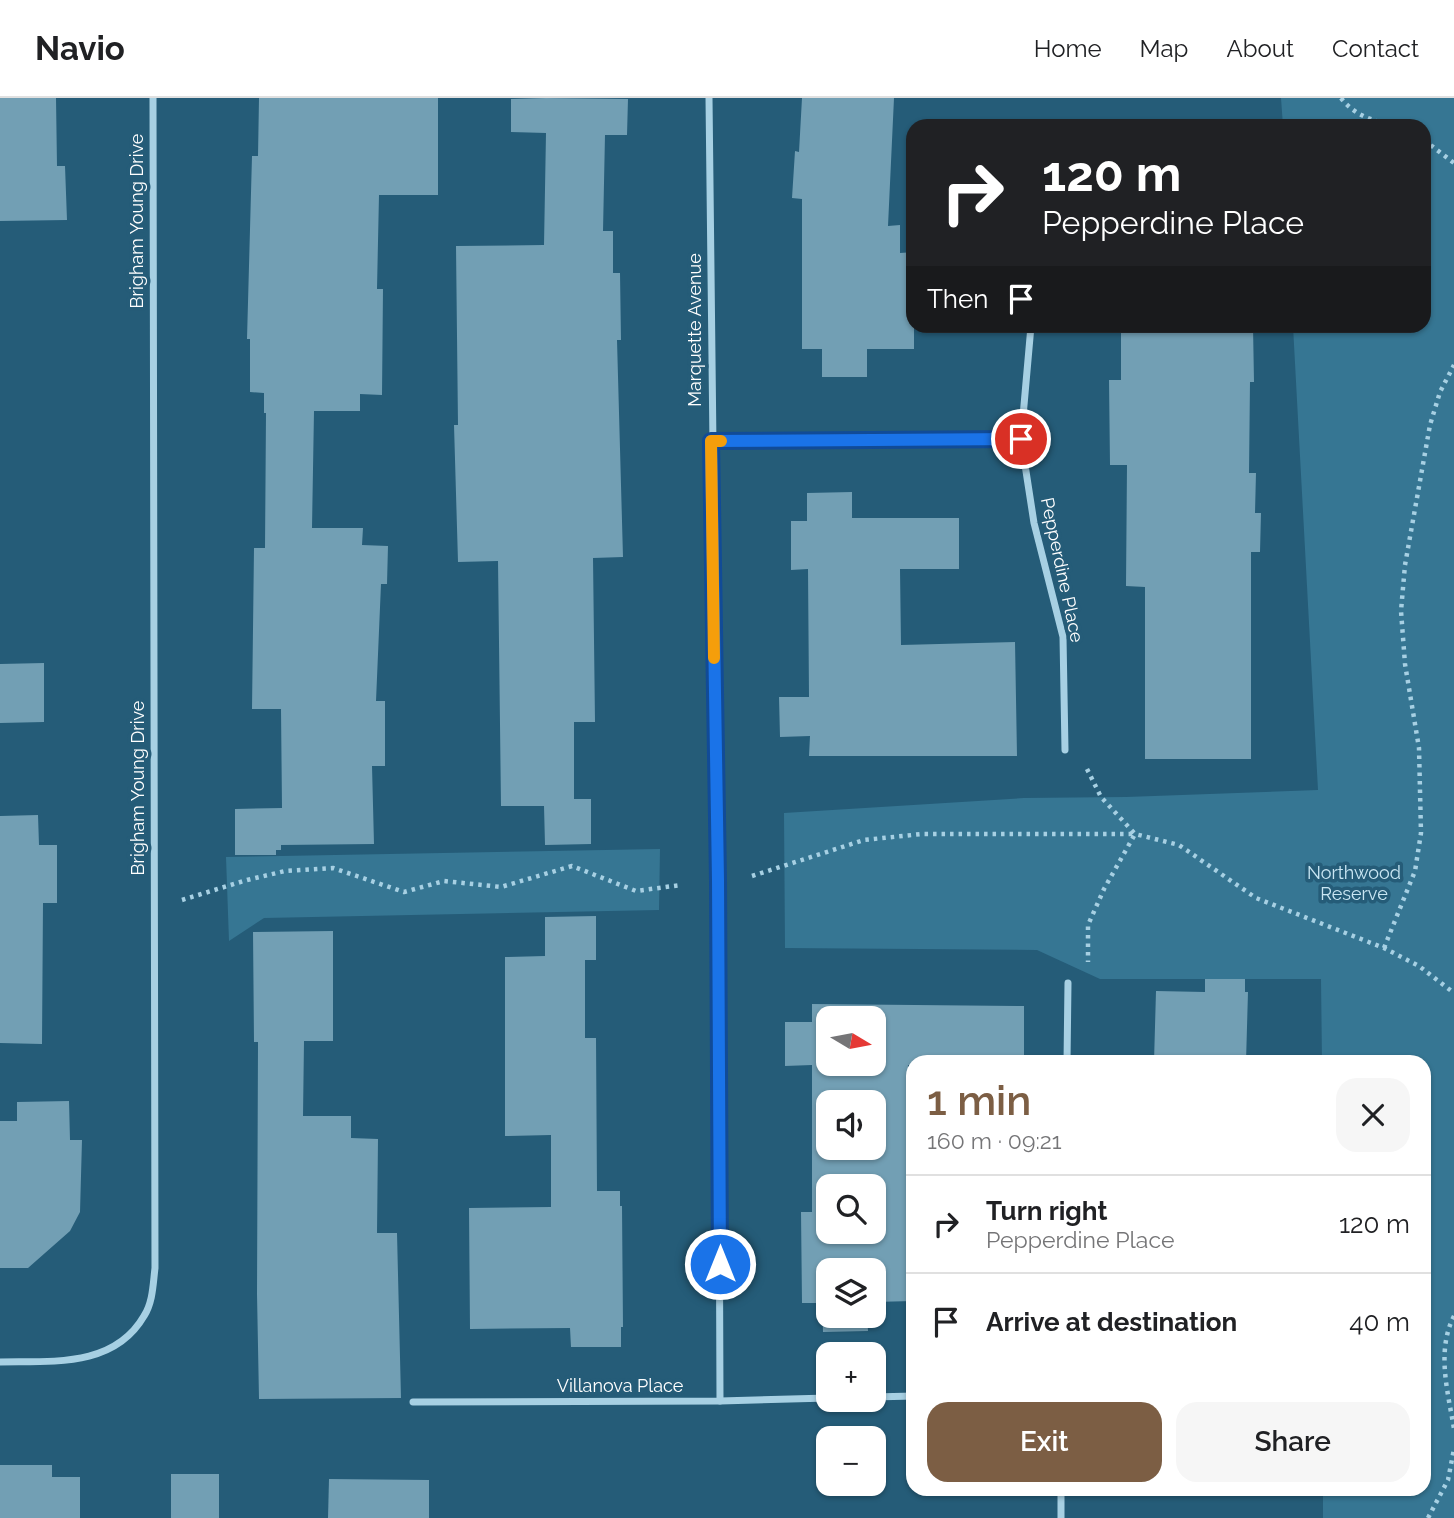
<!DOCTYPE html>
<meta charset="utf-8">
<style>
body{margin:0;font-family:Raleway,sans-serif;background:#f6f6f6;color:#202124;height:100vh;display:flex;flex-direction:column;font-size:26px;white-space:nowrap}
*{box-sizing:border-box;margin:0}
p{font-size:23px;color:#757577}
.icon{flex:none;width:38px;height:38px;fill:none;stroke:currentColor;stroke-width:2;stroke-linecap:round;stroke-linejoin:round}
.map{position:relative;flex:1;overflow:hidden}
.drawer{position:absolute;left:906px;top:957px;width:525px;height:441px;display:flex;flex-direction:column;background:#fff;border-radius:21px;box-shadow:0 2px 5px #0004}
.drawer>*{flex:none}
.hud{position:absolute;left:906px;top:21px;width:525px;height:214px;border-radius:21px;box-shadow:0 2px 5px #0004;background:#202124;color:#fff;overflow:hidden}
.needle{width:46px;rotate:100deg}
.fabs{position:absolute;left:816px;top:908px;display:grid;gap:14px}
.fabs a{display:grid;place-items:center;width:70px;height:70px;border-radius:14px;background:#fff;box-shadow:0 2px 5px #0004;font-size:35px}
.pin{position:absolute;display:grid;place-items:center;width:60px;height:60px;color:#fff;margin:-30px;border:4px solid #fff;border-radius:50%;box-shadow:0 2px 7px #0007}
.me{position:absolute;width:77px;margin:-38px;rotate:0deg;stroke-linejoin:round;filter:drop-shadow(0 0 5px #0008)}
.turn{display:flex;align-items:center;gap:24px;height:147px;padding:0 21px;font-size:32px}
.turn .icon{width:91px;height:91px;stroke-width:2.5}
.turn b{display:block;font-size:49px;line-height:60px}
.then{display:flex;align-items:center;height:66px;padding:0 21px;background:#0003;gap:14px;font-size:26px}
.round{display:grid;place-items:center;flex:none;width:74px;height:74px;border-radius:21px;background:#f6f6f6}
.headline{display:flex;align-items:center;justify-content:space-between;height:119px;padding:0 21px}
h1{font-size:42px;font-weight:600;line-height:52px;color:#7c5e44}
.primary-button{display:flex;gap:14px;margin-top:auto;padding:14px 21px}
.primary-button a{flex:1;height:80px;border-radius:21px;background:#7c5e44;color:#fff;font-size:28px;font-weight:600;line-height:80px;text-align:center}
.primary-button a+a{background:#f6f6f6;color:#202124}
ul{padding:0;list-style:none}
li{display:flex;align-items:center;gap:21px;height:98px;padding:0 21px;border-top:2px solid #e0e0e0}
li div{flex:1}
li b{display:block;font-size:26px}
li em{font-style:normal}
header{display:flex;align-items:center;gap:42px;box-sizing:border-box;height:98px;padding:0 35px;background:#fff;border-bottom:2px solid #e0e0e0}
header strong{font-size:33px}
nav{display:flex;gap:38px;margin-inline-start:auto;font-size:24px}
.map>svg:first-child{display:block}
.green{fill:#367693}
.building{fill:#729fb4;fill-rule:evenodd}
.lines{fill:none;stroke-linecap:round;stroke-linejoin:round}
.path{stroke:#a7d0e3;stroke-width:4.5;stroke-dasharray:3.5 5;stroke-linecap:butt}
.street{stroke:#a7d0e3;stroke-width:7}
.route-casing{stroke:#114b97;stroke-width:18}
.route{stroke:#1a73e8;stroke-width:12}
.slow{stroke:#f59e0b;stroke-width:12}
.labels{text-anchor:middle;stroke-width:7;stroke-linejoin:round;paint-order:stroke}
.street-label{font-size:18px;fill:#fff;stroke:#255c78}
.park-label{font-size:18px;fill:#c9e6f3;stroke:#255c78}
</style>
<header>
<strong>Navio</strong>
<nav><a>Home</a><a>Map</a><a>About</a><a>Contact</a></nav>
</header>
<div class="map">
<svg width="1454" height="1420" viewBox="0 0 1454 1420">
<rect width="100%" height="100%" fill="#255c78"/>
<!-- green -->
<g class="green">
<path d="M1281 0H1454V1420H1323V1391H1424V964H1322L1321 881H1100L1037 852 785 850 784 715 1024 700 1126 699 1318 692 1293 228H1424V28H1283Z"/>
<path d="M660 751 659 812 264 820 229 843 226 759Z"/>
</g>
<!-- building -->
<g class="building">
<path d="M0 0H56L57 68H65L67 122 0 123Z"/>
<path d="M259 0H438V97H379L377 191H383L382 297 360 296V313H314L312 430H363L362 447 388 448 387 486H381L376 603H385V668H372L374 746 281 747V752H276V757H235V711L282 710 281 611H252L254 450H265L266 315H264V295L250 294V241H247L252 58H258Z"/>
<path d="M546 0 628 1 627 37H605L603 133H613V175H620L621 242H617L623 459 593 460 595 624H574V701H591V746L545 747 544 708H501L498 463 458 464 454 327H458L456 148 544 147 546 35 511 34V1Z"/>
<path d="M802 0H894L888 128 900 127V155L914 154V251H867V279H822V251H802V101L792 100 795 53 799 54Z"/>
<path d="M1121 228H1253L1254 284H1250L1249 375H1256L1255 415H1261L1260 454H1251V661H1145V489L1126 488 1127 367H1110L1109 282H1121Z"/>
<path d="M852 394V420H959V471H900L901 547 1015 544 1017 658H809L810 638 780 639 779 599H809L808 471 791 472V423H807V395Z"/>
<path d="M44 565V624L0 625V566Z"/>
<path d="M38 717 39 747H57V805H43L42 946 0 945V718Z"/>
<path d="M596 818V862H585V940H596L597 1093H620V1108H622L623 1229H621V1249H571L570 1230 470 1231 469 1110 551 1109V1037L505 1038V859L545 858V819Z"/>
<path d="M333 833V943H304L303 1018H351V1040L378 1041 377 1135H397L401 1300 259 1301 257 1196 258 944H254L253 834Z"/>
<path d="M1205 881H1245V894H1248L1246 964H1154L1156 893 1205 894Z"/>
<path d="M812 906 1024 908V964H914V967H908L909 1113H914V1203L873 1204V1172H828V1218H867L868 1233 823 1234 822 1205H802L801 1114H812V967L785 968V924H812ZM828 920H873V966H828ZM828 1004H873V1050H828ZM828 1088H873V1134H828Z"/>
<path d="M69 1003 70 1042H82L80 1114 70 1133 28 1170H0V1023H17V1004Z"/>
<path d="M0 1367H52V1379H80V1420H0Z"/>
<rect x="171" y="1376" width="48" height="44"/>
<path d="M329 1381 429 1382V1420H328Z"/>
</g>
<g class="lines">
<!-- path -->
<g class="path">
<path d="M1341 0C1355 18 1372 22 1394 28"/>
<path d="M1424 42 1454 65"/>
<path d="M1087 671 1101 699 1135 736 1179 747 1256 800 1384 850 1419 868 1454 895"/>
<path d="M752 778 864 742 922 736H1135L1104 791 1088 827V864"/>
<path d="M182 802 247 782 285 773 333 770 404 794 444 783 501 789 572 768 636 793 681 787"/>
<path d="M1384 850 1415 773 1421 735 1419 650 1405 566 1401 513 1405 467 1430 327 1440 294 1454 267"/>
<path d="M1454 1218C1436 1253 1448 1294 1454 1331"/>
<path d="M1428 1420 1448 1382 1454 1351"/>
</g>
<!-- street -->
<g class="street">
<path d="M709 0 718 782 720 1303"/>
<path d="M1031 228 1021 341 1034 425 1063 539 1065 652"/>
<path d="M711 343 1021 341"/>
<path d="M1067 964 1068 885"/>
<path d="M0 1264C51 1263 114 1270 144 1218 153 1204 153 1186 155 1170L153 0"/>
<path d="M873 1299 914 1298"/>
<path d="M413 1304 720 1303 828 1300"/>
<path d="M1061 1420V1391"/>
</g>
</g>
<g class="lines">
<!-- route casing -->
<g class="route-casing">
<path id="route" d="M720 1166 718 782 711 343 1021 341"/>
</g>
<!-- route -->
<use href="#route" class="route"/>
<!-- slow -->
<path class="slow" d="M714 560 711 343H721"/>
</g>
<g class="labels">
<!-- street labels -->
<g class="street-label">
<text transform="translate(137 123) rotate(-90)" y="6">Brigham Young Drive</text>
<text transform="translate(695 232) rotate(-90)" y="6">Marquette Avenue</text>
<text transform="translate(1062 472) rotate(78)" y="6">Pepperdine Place</text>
<text transform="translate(138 690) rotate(-90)" y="6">Brigham Young Drive</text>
<text x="620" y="1294">Villanova Place</text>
</g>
<!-- park labels -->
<g class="park-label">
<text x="1354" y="781">Northwood<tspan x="1354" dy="21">Reserve</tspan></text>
</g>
</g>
</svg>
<div class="fabs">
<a><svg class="needle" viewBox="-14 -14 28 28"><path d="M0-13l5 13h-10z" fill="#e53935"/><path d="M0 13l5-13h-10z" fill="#757577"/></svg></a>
<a><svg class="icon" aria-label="sound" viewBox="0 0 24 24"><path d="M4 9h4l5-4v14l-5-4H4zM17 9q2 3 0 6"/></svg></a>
<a><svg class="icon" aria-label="search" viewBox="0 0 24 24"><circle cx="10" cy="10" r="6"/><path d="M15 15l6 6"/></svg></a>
<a><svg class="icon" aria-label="layers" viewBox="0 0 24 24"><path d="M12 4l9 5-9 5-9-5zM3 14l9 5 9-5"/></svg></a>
<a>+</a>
<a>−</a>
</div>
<div class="pin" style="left:1021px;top:341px;background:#d93025"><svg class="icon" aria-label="arrive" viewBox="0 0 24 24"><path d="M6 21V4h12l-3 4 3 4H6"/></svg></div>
<svg class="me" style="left:720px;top:1166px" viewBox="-20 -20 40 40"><circle r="17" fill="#1a73e8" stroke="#fff" stroke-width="3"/><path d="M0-11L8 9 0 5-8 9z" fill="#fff"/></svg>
<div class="hud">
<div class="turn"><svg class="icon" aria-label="right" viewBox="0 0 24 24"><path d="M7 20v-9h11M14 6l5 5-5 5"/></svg><div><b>120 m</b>Pepperdine Place</div></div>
<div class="then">Then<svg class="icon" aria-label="arrive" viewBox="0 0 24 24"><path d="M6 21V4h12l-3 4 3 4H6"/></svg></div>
</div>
<section class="drawer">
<div class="headline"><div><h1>1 min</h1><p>160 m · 09:21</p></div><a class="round"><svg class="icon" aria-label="close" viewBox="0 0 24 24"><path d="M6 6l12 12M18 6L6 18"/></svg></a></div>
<ul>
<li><svg class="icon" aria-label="right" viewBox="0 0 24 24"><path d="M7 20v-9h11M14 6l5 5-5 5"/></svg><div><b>Turn right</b><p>Pepperdine Place</p></div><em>120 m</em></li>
<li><svg class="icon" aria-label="arrive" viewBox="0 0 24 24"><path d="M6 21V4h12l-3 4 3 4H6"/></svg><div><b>Arrive at destination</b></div><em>40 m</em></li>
</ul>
<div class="primary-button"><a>Exit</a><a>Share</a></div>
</section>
</div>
